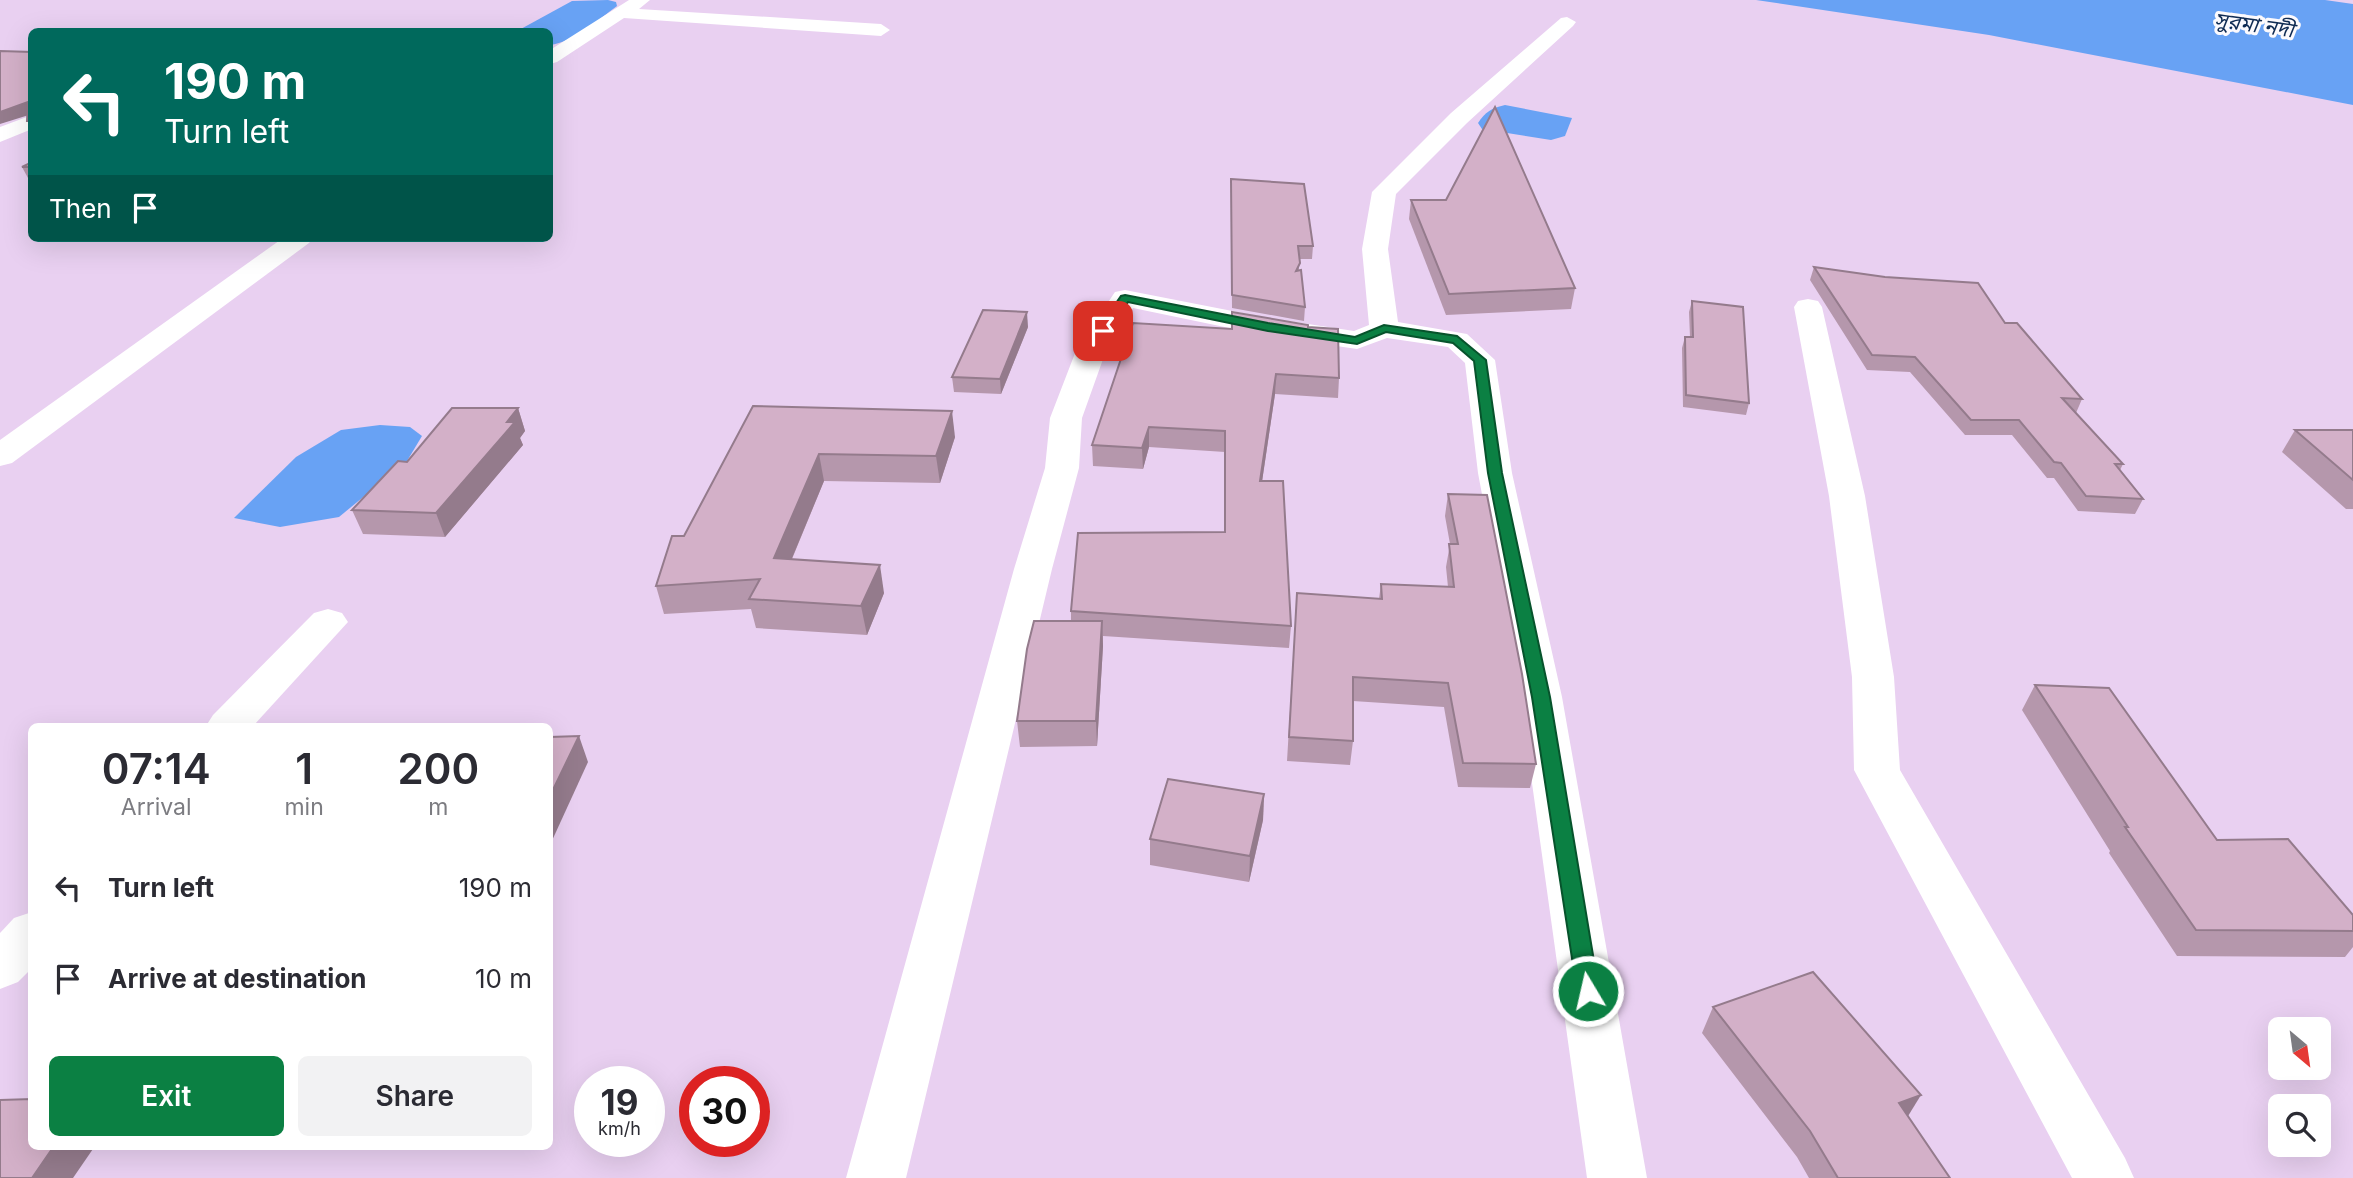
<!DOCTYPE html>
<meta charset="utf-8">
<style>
body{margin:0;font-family:Inter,"Noto Sans Bengali",sans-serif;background:#f2f2f3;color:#2b2b33;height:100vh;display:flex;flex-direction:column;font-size:26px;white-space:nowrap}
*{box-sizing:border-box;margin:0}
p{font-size:23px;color:#7c7c81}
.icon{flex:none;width:38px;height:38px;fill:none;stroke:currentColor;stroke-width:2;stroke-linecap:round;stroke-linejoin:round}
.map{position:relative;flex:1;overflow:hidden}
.side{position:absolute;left:28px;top:723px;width:525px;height:427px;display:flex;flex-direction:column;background:#fff;border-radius:10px;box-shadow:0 7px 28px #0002}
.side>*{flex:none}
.top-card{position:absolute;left:28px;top:28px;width:525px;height:214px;border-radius:10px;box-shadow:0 7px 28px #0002;background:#00695c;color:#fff;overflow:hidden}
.needle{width:46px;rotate:151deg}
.buttons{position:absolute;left:2268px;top:1017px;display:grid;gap:14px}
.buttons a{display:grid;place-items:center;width:63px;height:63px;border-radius:10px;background:#fff;box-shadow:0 7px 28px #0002;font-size:35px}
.speed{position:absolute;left:574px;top:1066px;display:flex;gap:14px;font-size:35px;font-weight:700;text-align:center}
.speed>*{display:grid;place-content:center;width:91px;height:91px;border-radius:50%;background:#fff;box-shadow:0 7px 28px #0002;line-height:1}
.speed small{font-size:18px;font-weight:400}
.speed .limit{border:10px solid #d22;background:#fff;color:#111}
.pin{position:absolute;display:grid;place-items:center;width:60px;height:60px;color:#fff;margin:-30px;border-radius:14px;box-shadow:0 4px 10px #0006}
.me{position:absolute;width:77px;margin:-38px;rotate:351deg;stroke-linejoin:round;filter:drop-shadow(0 0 5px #0008)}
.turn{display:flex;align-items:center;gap:24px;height:147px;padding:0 21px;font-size:32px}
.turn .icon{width:91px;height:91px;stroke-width:2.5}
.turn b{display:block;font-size:49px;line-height:60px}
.then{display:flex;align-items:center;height:66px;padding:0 21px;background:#0003;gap:14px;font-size:26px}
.eta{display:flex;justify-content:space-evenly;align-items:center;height:119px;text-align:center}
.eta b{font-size:42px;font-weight:600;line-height:49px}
.primary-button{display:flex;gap:14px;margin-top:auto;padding:14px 21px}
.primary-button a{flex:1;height:80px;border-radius:10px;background:#0b8043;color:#fff;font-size:28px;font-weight:600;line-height:80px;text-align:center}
.primary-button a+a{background:#f2f2f3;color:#2b2b33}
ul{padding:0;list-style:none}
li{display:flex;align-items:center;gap:21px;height:91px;padding:0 21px}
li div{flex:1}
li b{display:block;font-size:26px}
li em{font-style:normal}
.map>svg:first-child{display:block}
.water{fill:#68a2f4}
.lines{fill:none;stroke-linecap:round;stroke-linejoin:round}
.minor{fill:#fff;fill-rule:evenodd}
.wall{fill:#b597ac}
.shaded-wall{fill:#947b8c}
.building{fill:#d3b0c8;stroke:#947b8c;stroke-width:2}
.route{fill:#0b8043;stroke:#07532c;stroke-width:2}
.labels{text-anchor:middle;stroke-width:6;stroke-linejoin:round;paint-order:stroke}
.far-water-label{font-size:21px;font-style:italic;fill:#0f2b53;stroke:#fcfafd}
</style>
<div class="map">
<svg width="2353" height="1178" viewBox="0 0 2353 1178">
<rect width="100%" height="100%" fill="#e9d0f1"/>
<!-- water -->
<g class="water">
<path d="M608 0 616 2 617 6C598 20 574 42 550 45V32L519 30 572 1Z"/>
<path d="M1756 0H2325L2353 4V105L1989 35Z"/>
<path d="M1505 105 1572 118 1565 136 1551 140 1482 129 1478 123C1485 112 1492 108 1505 105Z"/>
<path d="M380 425 410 427 422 436 407 461 339 517 280 527 234 518 296 457 341 430Z"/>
</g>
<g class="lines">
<!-- minor -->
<g class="minor">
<path d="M629 0H650L639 9 881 24 890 30 881 36 624 18 557 62 550 64V50Z"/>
<path d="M1567 17 1576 22 1573 26 1467 123 1396 194 1388 249 1398 322 1467 334 1495 360 1512 473 1562 697 1647 1178H1587L1520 697 1478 473 1465 363 1448 347 1387 338 1357 349 1268 336 1133 308 1107 348 1082 418 1079 468 1052 569 906 1178H846L1014 569 1045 468 1050 418 1077 348 1115 292 1125 290 1268 318 1354 331 1369 325 1362 249 1372 192 1451 113 1561 18Z"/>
<path d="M32 115V129L0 142V127Z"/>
<path d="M283 238H313L309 243 12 463 0 466V440Z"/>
<path d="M1808 299 1818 301 1822 307 1865 496 1894 677 1900 770 2125 1158 2134 1178H2072L1854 770 1852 677 1829 496 1794 307 1798 301Z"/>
<path d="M328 609 342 613 348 622 253 726H206L213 715 314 613Z"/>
<path d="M32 912V968L18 982 0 989V933L14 918Z"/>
</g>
</g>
<!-- wall -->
<g class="wall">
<path d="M32 162V178H28L22 167Z"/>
<path d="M1231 179 1313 246 1312 259H1299V270L1305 307 1304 321 1232 308Z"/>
<path d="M1411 200 1575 288 1571 309 1446 315 1409 219Z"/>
<path d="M1814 267 2005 323 2082 399 2076 413 2123 464 2120 470 2143 499 2135 514 2078 511 2054 478H2047L2012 435H1965L1910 372 1867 370 1810 280Z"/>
<path d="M1692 301 1749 403 1746 415 1683 407 1682 348 1685 337H1690L1689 312Z"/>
<path d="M1232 312 1308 327 1339 378 1338 398 1275 394 1262 481 1291 626 1289 648 1103 636V646L1097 746 1020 747 1017 721 1071 621V611L1225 532V452L1149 447 1143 469 1093 466 1092 445 1232 329Z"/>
<path d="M1028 327 1001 394 954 392 952 377Z"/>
<path d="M753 406 955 437 940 483 824 481 792 559 884 593 867 635 756 628 751 609 664 614 656 586 684 536Z"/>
<path d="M518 408 525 431 520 438 523 445 445 537 363 534 352 510 407 462Z"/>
<path d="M2295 430H2353V509H2346L2282 452Z"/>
<path d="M1448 494 1536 764 1530 788 1458 787 1444 707 1353 701V741L1350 765 1287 761 1297 593 1379 599 1381 584 1448 587 1446 567 1450 544 1445 516Z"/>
<path d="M2035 685 2217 840 2353 915V947L2345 957 2177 956 2109 853 2110 851 2022 710Z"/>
<path d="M1264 794 1263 820 1249 882 1150 865V839Z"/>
<path d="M1713 1007 1908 1117 1950 1178H1809L1797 1157 1702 1033Z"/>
</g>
<!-- shaded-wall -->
<g class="shaded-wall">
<path d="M28 102 32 114 0 124V112Z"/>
<path d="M1027 312 1028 327 1001 394 1000 379Z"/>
<path d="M1276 374 1275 394 1259 502 1260 481Z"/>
<path d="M518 408 525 431 520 438 523 445 445 537 436 513Z"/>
<path d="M952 411 955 437 940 483 936 456Z"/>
<path d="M1149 427V447L1143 469 1142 448Z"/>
<path d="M819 454 824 481 780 587 774 558Z"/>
<path d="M880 565 884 593 867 635 861 606Z"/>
<path d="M1102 621 1103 646 1097 746 1096 721Z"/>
<path d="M579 736 588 762 550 845V796Z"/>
<path d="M1264 794 1263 820 1249 882 1250 856Z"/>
<path d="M1921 1095 1905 1121 1899 1103Z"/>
<path d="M54 1146H95L73 1178H32Z"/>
</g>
<!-- building -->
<g class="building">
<path d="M0 51 32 52V121H27L28 102 0 112Z"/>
<path d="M1495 107 1575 288 1449 294 1411 200H1446Z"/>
<path d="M32 162V167H22Z"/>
<path d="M1231 179 1304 184 1313 246H1298L1300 263 1296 271 1301 270 1305 307 1232 295Z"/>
<path d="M1814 267 1885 277 1978 283 2005 323H2017L2082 399 2062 398 2123 464H2115L2143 499 2086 496 2061 463 2054 462 2019 420H1971L1915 357 1872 355Z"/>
<path d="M1692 301 1743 307 1749 403 1686 395 1685 337H1693Z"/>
<path d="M983 310 1027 312 1000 379 952 377Z"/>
<path d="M1232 312 1308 325V327L1338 329 1339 378 1276 374 1260 481H1283L1291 626 1071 611 1078 533 1225 532V431L1149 427 1142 448 1092 445 1133 323 1232 329Z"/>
<path d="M753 406 952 411 936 456 819 454 774 558 880 565 861 606 749 599 760 579 656 586 672 536H684Z"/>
<path d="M452 408H518L507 422H515L436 513 352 510 398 461 407 462Z"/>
<path d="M2295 430H2353V480Z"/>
<path d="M1448 494 1487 495 1522 674 1536 764 1463 763 1448 683 1353 677V741L1289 737 1297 593 1382 599 1381 584 1454 587 1449 544H1458Z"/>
<path d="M1034 621H1102L1096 721H1017L1027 649Z"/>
<path d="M2035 685 2109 688 2217 840 2288 839 2353 915V931L2196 930 2125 827H2128Z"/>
<path d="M579 736 550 796V737Z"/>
<path d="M1168 779 1264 794 1250 856 1150 839Z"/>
<path d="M1813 972 1921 1095 1899 1103 1950 1178H1838L1810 1131 1713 1007Z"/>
<path d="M32 1099V1146H54L32 1178H0V1100Z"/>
</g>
<!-- route -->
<path class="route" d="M1125 295 1268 323 1355 337 1384 325 1457 336 1486 360 1502 473 1550 697 1599 991 1595 998 1588 1000 1580 998 1577 991 1532 697 1488 473 1474 361 1453 343 1386 332 1357 344 1268 331 1128 302 1107 334H1099L1097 331 1121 296Z"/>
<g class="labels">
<!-- far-water labels -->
<g class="far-water-label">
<text transform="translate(2254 25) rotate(8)" y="7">সুরমা নদী</text>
</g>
</g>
</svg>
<div class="buttons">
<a><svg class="needle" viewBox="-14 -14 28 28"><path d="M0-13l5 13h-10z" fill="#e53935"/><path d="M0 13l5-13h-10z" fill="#7c7c81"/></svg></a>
<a><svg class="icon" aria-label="search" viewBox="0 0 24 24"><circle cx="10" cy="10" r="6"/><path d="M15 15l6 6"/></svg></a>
</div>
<div class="speed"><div>19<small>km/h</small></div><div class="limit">30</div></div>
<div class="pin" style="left:1103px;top:331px;background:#d93025"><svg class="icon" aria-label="arrive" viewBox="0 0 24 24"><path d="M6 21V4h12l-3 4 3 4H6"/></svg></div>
<svg class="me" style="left:1588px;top:991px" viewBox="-20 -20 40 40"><circle r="17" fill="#0b8043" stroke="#fff" stroke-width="3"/><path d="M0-11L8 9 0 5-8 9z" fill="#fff"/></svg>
<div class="top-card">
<div class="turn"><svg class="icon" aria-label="left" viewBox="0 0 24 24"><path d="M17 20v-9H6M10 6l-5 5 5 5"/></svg><div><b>190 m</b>Turn left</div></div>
<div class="then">Then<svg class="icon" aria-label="arrive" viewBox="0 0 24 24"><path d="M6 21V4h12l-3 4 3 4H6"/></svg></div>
</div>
<section class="side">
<div class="eta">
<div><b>07:14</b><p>Arrival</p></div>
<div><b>1</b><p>min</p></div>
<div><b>200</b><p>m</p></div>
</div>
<ul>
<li><svg class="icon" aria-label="left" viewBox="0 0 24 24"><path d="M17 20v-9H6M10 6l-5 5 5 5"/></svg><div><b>Turn left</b></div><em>190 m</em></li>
<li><svg class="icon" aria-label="arrive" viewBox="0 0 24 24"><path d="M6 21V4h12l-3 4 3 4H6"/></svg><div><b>Arrive at destination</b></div><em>10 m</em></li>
</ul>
<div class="primary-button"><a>Exit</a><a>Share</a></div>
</section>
</div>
